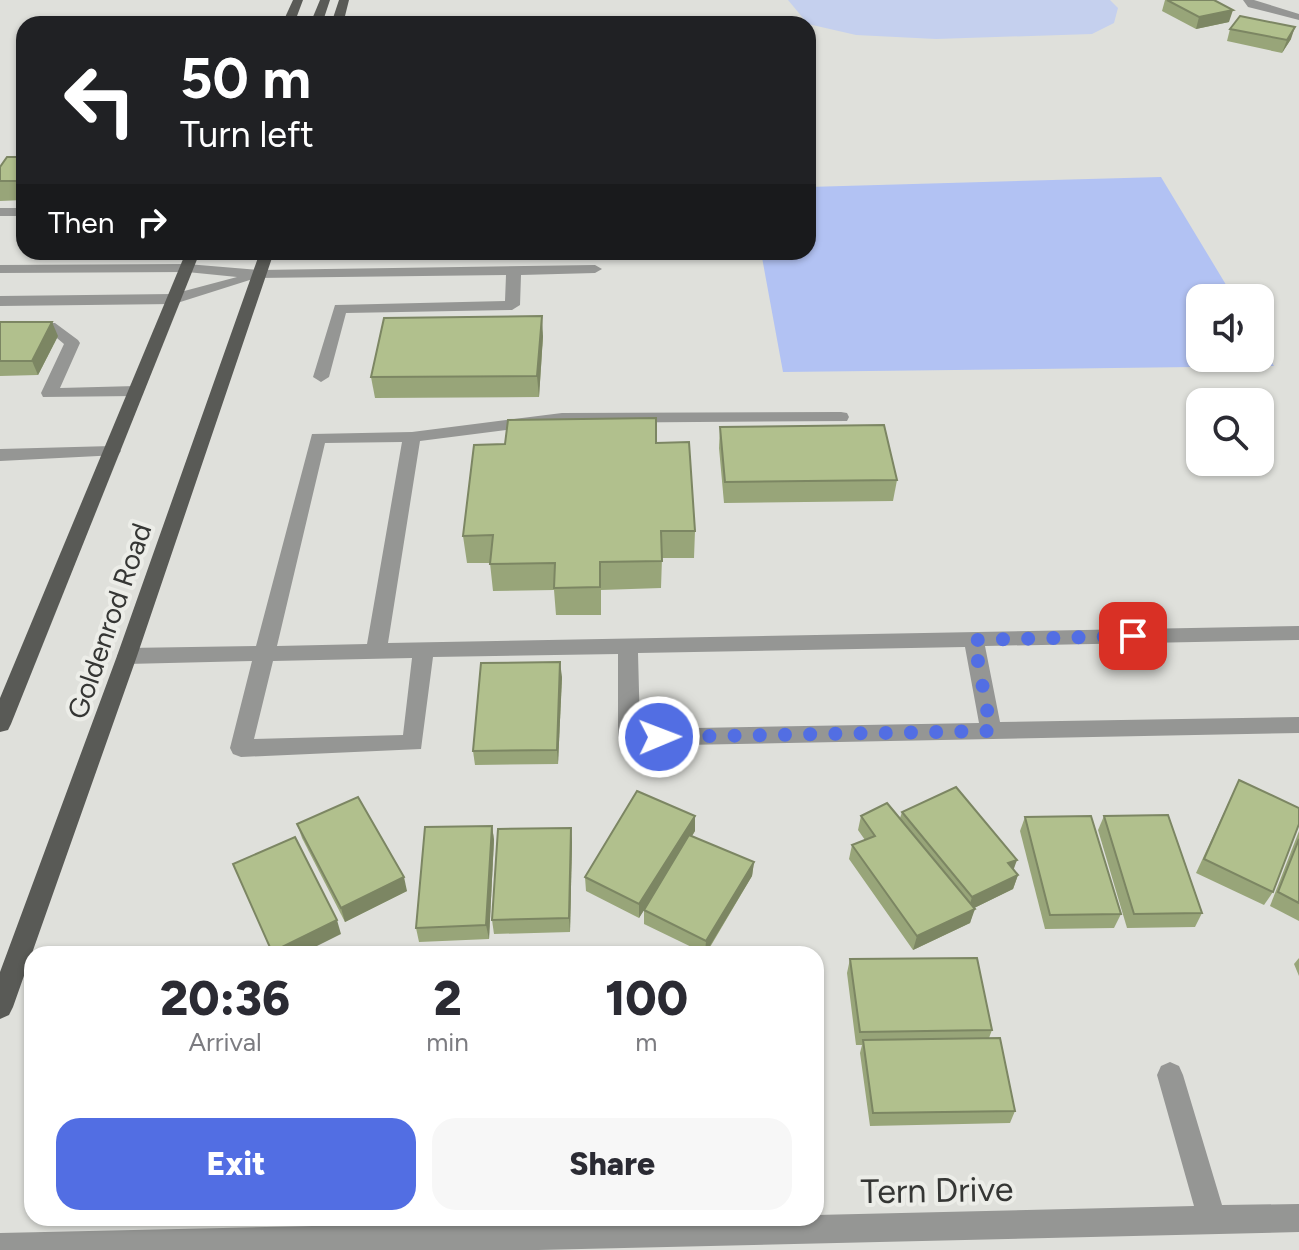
<!DOCTYPE html>
<style>
body{margin:0;font-family:Figtree,sans-serif;background:#f7f7f7;color:#2b2b33;height:100vh;display:flex;flex-direction:column;font-size:30px;white-space:nowrap}
*{box-sizing:border-box;margin:0}
p{font-size:26px;color:#7c7c81}
.icon{flex:none;width:44px;height:44px;fill:none;stroke:currentColor;stroke-width:2;stroke-linecap:round;stroke-linejoin:round}
.map{position:relative;flex:1;overflow:hidden}
.drawer{position:absolute;left:24px;top:946px;width:800px;height:280px;display:flex;flex-direction:column;background:#fff;border-radius:24px;box-shadow:0 2px 6px #0004}
.drawer>*{flex:none}
.top-card{position:absolute;left:16px;top:16px;width:800px;height:244px;border-radius:24px;box-shadow:0 2px 6px #0004;background:#202124;color:#fff;overflow:hidden}
.fabs{position:absolute;left:1186px;top:284px;display:grid;gap:16px}
.fabs a{display:grid;place-items:center;width:88px;height:88px;border-radius:16px;background:#fff;box-shadow:0 2px 6px #0004;font-size:40px}
.pin{position:absolute;display:grid;place-items:center;width:68px;height:68px;color:#fff;margin:-34px;border-radius:16px;box-shadow:0 4px 12px #0006}
.me{position:absolute;width:88px;margin:-44px;rotate:89deg;stroke-linejoin:round;filter:drop-shadow(0 0 6px #0008)}
.turn{display:flex;align-items:center;gap:28px;height:168px;padding:0 32px;font-size:36px}
.turn .icon{width:104px;height:104px;stroke-width:2.5}
.turn b{display:block;font-size:56px;line-height:68px}
.then{display:flex;align-items:center;height:76px;padding:0 32px;background:#0003;gap:16px;font-size:30px}
.eta{display:flex;justify-content:space-evenly;align-items:center;height:136px;text-align:center}
.eta b{font-size:48px;font-weight:800;line-height:56px}
.primary-button{display:flex;gap:16px;margin-top:auto;padding:16px 32px}
.primary-button a{flex:1;height:92px;border-radius:24px;background:#526ee3;color:#fff;font-size:32px;font-weight:800;line-height:92px;text-align:center}
.primary-button a+a{background:#f7f7f7;color:#2b2b33}
.map>svg:first-child{display:block}
.green{fill:#c5d0ee}
.water{fill:#b2c2f3}
.lines{fill:none;stroke-linecap:round;stroke-linejoin:round}
.minor{fill:#959694;fill-rule:evenodd}
.major{fill:#595a56;fill-rule:evenodd}
.wall{fill:#98a579}
.shaded-wall{fill:#7c8663}
.building{fill:#b1c08d;stroke:#7c8663;stroke-width:2}
.route{stroke:#526ee3;stroke-width:14;stroke-dasharray:0 25.2}
.labels{text-anchor:middle;stroke-width:8;stroke-linejoin:round;paint-order:stroke}
.street-label{font-size:28px;fill:#353634;stroke:#ecede8}
.near-street-label{font-size:34px;fill:#353634;stroke:#ecede8}
</style>
<div class="map">
<svg width="1299" height="1250" viewBox="0 0 1299 1250">
<rect width="100%" height="100%" fill="#dfe0db"/>
<!-- green -->
<path class="green" d="M788 0H1110L1118 8 1114 23 1092 34 936 39 856 35 808 24Z"/>
<!-- water -->
<path class="water" d="M1161 177 1234 298H1200V358H1260V342L1274 366 783 372 761 252H808V187Z"/>
<g class="lines">
<!-- minor -->
<g class="minor">
<path d="M1243 0H1254L1299 14V20L1248 7Z"/>
<rect x="0" y="208" width="24" height="8"/>
<path d="M187 264 260 270 595 265 602 269 595 273 521 275 520 305 512 310 346 313 329 377 321 382 313 377 335 305 505 301 506 275 256 278 174 304 0 306V296L173 294 237 277 187 272 0 273V265Z"/>
<path d="M0 323H55L78 340 80 343 60 388 136 386 144 391 136 396 43 397 41 393 64 344 51 333H0Z"/>
<path d="M841 412 847 413 849 417 847 421 562 423 420 441 388 643 1299 626V640L985 646 1000 722 1299 717V733L629 746 621 744 618 738V654L433 657 421 749 241 757 233 754 230 748 252 661 127 664 120 661 117 656 120 651 127 648 256 646 312 434 412 432 562 413ZM402 442 367 644 277 646 325 443ZM965 647 979 723 640 729 638 653ZM412 658 403 735 254 739 273 661Z"/>
<path d="M112 446 118 447 121 451 118 455 0 461V449Z"/>
<path d="M1170 1062 1179 1066 1183 1075 1222 1205 1299 1204V1232L538 1250H0V1233L676 1218H816V1215L1194 1206 1157 1075 1161 1066Z"/>
</g>
<!-- major -->
<g class="major">
<path d="M293 0H303L294 24H282Z"/>
<path d="M320 0H330L322 24H310Z"/>
<path d="M339 0H349L343 24H331Z"/>
<path d="M186 252H200L11 724 8 730 0 732V698Z"/>
<path d="M260 252H274L137 656 13 1007 9 1015 0 1019V972L117 656Z"/>
</g>
</g>
<!-- wall -->
<g class="wall">
<path d="M1165 0H1214L1229 22 1196 29 1162 11Z"/>
<path d="M1230 29 1291 39 1282 53 1227 41Z"/>
<path d="M24 157V200L0 201V167Z"/>
<path d="M0 322 58 336 38 375 0 376Z"/>
<path d="M543 336 539 397 375 398 371 377Z"/>
<path d="M720 427 897 480 893 501 724 503 719 448Z"/>
<path d="M656 443 695 531 694 558H662L661 588 601 590V615H556L554 590 493 591 490 563H467L463 536Z"/>
<path d="M562 677 558 764 475 765 473 751Z"/>
<path d="M1239 780 1273 892 1264 905 1196 873Z"/>
<path d="M902 812 1014 870 1018 875 1013 889 974 908 970 923 913 950 849 859 852 845 865 840 858 830 861 816 900 818Z"/>
<path d="M1104 816 1202 913 1195 927 1127 928 1098 830Z"/>
<path d="M1025 817 1121 914 1114 928 1045 929 1020 831Z"/>
<path d="M297 824 407 891 345 922 302 838Z"/>
<path d="M492 826 494 840 489 939 419 942 416 928Z"/>
<path d="M571 828 572 842 570 932 494 934 492 920Z"/>
<path d="M695 831 692 836 754 862 752 876 706 954 644 924V910L645 908 639 918 586 891 585 877Z"/>
<path d="M1299 831V921L1270 906Z"/>
<path d="M1299 958V976L1294 964Z"/>
<path d="M850 959 992 1030 989 1038 1015 1111 1010 1123 870 1126 860 1053 862 1045H856L847 973Z"/>
</g>
<!-- shaded-wall -->
<g class="shaded-wall">
<path d="M1233 10 1229 22 1196 29 1199 17Z"/>
<path d="M1295 27 1291 39 1282 53 1287 40Z"/>
<path d="M542 316 543 336 539 397 537 376Z"/>
<path d="M52 322 58 336 38 375 32 361Z"/>
<path d="M560 662 562 677 558 764 557 750Z"/>
<path d="M695 816V831L639 918V904Z"/>
<path d="M492 826 494 840 489 939 486 925Z"/>
<path d="M571 828 572 842 570 932 569 918Z"/>
<path d="M1017 860 1012 874 1008 863Z"/>
<path d="M754 862 752 876 705 954 706 941Z"/>
<path d="M1018 875 1013 889 968 911 972 897Z"/>
<path d="M404 877 407 891 345 922 341 908Z"/>
<path d="M975 909 970 923 913 950 917 936Z"/>
<path d="M337 920 341 934 301 954H273L272 952Z"/>
</g>
<!-- building -->
<g class="building">
<path d="M1167 0H1214L1233 10 1199 17Z"/>
<path d="M1240 16 1295 27 1287 40 1230 29Z"/>
<path d="M7 157H24V181H0V167Z"/>
<path d="M542 316 537 376 371 377 384 318Z"/>
<path d="M0 322H52L32 361H0Z"/>
<path d="M656 418V443L689 442 695 531H661L662 561 600 562V587L554 588 555 563 490 564 493 535 463 536 474 445 505 444 508 420Z"/>
<path d="M884 425 897 480 725 482 720 427Z"/>
<path d="M560 662 557 750 473 751 481 663Z"/>
<path d="M1239 780 1299 808V824L1273 892 1204 859Z"/>
<path d="M956 787 1017 860 1008 863 1018 875 972 897 902 812Z"/>
<path d="M637 791 695 816 639 904 585 877Z"/>
<path d="M358 797 404 877 341 908 297 824Z"/>
<path d="M887 803 975 909 917 936 852 845 875 836 861 816Z"/>
<path d="M1168 815 1202 913 1134 914 1104 816Z"/>
<path d="M1091 816 1121 914 1050 915 1025 817Z"/>
<path d="M492 826 486 925 416 928 425 827Z"/>
<path d="M571 828 569 918 492 920 498 829Z"/>
<path d="M689 835 754 862 706 941 644 910Z"/>
<path d="M295 837 337 920 272 952 233 864Z"/>
<path d="M1299 839V903L1278 892Z"/>
<path d="M977 958 992 1030 860 1032 850 959Z"/>
<path d="M1000 1038 1015 1111 873 1113 863 1040Z"/>
</g>
<g class="lines">
<!-- route -->
<path class="route" d="M659 737 991 731 974 640 1133 636"/>
</g>
<g class="labels">
<!-- street labels -->
<g class="street-label">
<text transform="translate(109 621) rotate(-71)" y="10">Goldenrod Road</text>
</g>
<!-- near-street labels -->
<g class="near-street-label">
<text transform="translate(937 1190) rotate(-1)" y="12">Tern Drive</text>
</g>
</g>
</svg>
<div class="fabs">
<a><svg class="icon" aria-label="sound" viewBox="0 0 24 24"><path d="M4 9h4l5-4v14l-5-4H4zM17 9q2 3 0 6"/></svg></a>
<a><svg class="icon" aria-label="search" viewBox="0 0 24 24"><circle cx="10" cy="10" r="6"/><path d="M15 15l6 6"/></svg></a>
</div>
<div class="pin" style="left:1133px;top:636px;background:#d93025"><svg class="icon" aria-label="arrive" viewBox="0 0 24 24"><path d="M6 21V4h12l-3 4 3 4H6"/></svg></div>
<svg class="me" style="left:659px;top:737px" viewBox="-20 -20 40 40"><circle r="17" fill="#526ee3" stroke="#fff" stroke-width="3"/><path d="M0-11L8 9 0 5-8 9z" fill="#fff"/></svg>
<div class="top-card">
<div class="turn"><svg class="icon" aria-label="left" viewBox="0 0 24 24"><path d="M17 20v-9H6M10 6l-5 5 5 5"/></svg><div><b>50 m</b>Turn left</div></div>
<div class="then">Then<svg class="icon" aria-label="right" viewBox="0 0 24 24"><path d="M7 20v-9h11M14 6l5 5-5 5"/></svg></div>
</div>
<section class="drawer">
<div class="eta">
<div><b>20:36</b><p>Arrival</p></div>
<div><b>2</b><p>min</p></div>
<div><b>100</b><p>m</p></div>
</div>
<div class="primary-button"><a>Exit</a><a>Share</a></div>
</section>
</div>
